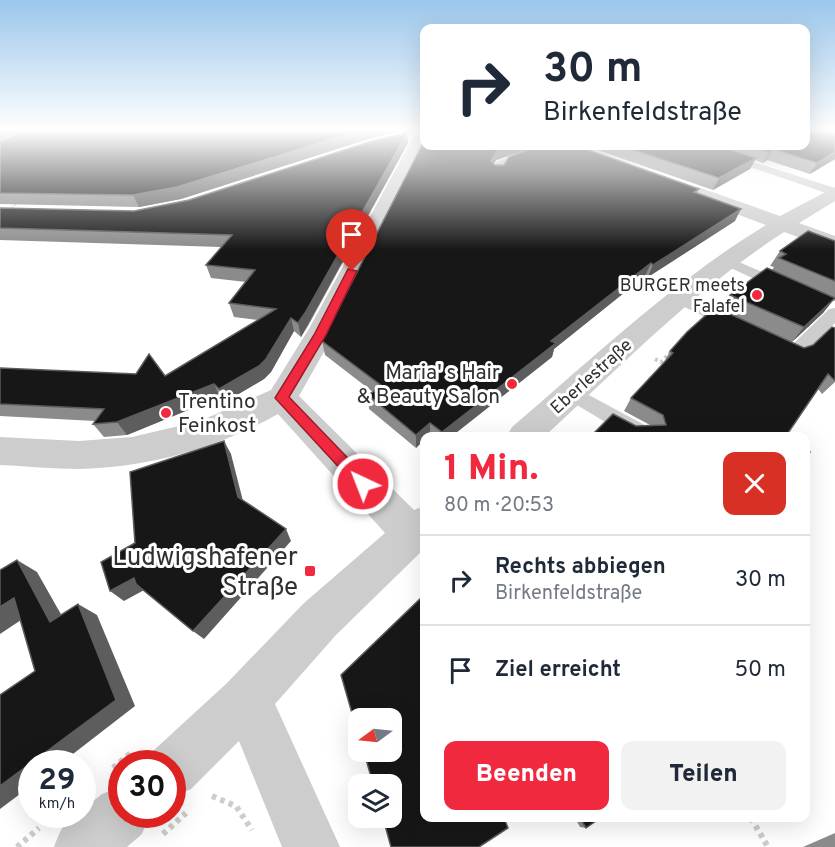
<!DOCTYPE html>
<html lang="de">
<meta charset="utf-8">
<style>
body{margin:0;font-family:Overpass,sans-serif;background:#f2f2f3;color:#1f2937;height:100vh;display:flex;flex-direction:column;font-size:22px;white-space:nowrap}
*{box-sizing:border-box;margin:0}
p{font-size:20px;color:#747a83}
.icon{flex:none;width:33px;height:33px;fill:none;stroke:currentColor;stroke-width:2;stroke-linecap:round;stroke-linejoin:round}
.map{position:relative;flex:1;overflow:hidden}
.side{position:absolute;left:420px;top:432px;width:390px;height:390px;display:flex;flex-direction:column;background:#fff;border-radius:12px;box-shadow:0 6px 24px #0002}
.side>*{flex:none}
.hud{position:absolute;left:420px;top:24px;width:390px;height:126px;border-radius:12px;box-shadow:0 6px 24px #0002;background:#fff;color:#1f2937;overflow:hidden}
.needle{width:39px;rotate:255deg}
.tools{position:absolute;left:348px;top:708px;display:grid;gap:12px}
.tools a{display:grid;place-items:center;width:54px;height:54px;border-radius:12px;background:#fff;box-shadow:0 6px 24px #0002;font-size:30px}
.speed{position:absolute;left:18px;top:750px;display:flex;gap:12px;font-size:30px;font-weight:700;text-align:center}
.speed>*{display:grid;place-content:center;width:78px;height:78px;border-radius:50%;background:#fff;box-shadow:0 6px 24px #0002;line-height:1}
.speed small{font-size:15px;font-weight:400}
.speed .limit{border:9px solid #d22;background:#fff;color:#111}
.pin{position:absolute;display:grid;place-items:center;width:51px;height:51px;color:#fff;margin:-62px -26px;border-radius:50% 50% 50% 0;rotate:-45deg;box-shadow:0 0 6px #0007}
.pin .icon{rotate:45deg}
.me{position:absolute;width:66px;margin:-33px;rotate:317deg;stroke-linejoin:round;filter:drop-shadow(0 0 4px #0008)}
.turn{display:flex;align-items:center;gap:21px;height:126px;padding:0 24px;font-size:27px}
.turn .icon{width:78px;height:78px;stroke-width:2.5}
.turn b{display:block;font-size:42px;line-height:51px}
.round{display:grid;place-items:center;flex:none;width:63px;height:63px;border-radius:12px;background:#f2f2f3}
.headline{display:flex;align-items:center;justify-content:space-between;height:102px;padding:0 24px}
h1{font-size:36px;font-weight:800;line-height:45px;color:#f1293f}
.action{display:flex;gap:12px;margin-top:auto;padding:12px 24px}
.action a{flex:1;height:69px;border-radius:12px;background:#f1293f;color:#fff;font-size:24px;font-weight:800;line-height:69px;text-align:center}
.action a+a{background:#f2f2f3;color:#1f2937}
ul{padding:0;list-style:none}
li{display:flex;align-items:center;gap:18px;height:90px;padding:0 24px;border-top:2px solid #e0e1e3}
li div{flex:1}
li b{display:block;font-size:22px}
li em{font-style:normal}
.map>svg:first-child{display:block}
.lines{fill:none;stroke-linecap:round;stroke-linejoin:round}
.path-far2{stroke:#cdcdcd;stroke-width:2;stroke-dasharray:1.5 1.5;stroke-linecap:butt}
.path-far1{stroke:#cdcdcd;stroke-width:4;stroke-dasharray:3 3;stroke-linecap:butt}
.path{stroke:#cdcdcd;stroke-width:6;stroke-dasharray:4.5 4.5;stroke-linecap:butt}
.lane{fill:#cdcdcd;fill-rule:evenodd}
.street{fill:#cdcdcd;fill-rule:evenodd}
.wall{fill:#8b8b8b;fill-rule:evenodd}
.shaded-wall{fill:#5d5d5d}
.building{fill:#171717;stroke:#5d5d5d;stroke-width:1.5}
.route{fill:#f1293f;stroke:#9d1b29;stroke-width:1.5}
.poi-dot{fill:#f1293f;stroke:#fff;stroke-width:2}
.labels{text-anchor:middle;stroke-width:6;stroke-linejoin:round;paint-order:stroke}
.far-poi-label{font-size:18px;fill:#303030;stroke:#fff;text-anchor:end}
.far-street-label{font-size:18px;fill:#303030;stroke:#fff}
.poi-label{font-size:21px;fill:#303030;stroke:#fff;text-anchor:end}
.near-poi-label{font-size:26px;fill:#303030;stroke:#fff;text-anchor:end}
</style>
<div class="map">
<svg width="835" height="847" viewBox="0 0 835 847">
<rect width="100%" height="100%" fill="#fff"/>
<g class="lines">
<!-- path-far2 -->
<path class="path-far2" d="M0 216 19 202"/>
<!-- path-far1 -->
<path class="path-far1" d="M655 359 661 362 670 353"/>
<!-- path -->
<g class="path">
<path d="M113 768 131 753"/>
<path d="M212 796 236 806 252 830"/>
<path d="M751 818 768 847"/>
<path d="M163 834 186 813"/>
<path d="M17 847 39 828"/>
</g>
<!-- lane -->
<g class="lane">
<path d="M544 146H557L506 166 502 174H494L492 172 497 162Z"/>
<path d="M689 146H703L835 188V196Z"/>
<path d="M727 257 788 283 790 286 782 291 776 289 722 264 720 261 722 258Z"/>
<path d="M680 294 740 320 743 324 740 328H728L674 302 672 299 674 296Z"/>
<path d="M835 308V323L800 357C790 360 775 354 769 345L772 341 778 339 792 345 829 309Z"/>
<path d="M572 386 654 430 656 436H629L565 398 562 393 565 388Z"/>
</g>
<!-- street -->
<g class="street">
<path d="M424 131 425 146 338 327 299 396 414 510 424 506V549L336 635 275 704 340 847H282L239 741 191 789 172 797V764H148L153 751 227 683 304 603 385 533 278 414C218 448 148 468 79 469 53 469 26 466 0 465V437L79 441 132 437 200 421 271 390 310 327 416 132Z"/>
<path d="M698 187 780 216 835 187V201L799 223 835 236V250L784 232C696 289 622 365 545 436H507L512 427C594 357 674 281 766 225L691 197 689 193 691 189Z"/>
<path d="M122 786V814H150L142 834 127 847H54C59 834 66 814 82 814V810L102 794Z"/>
</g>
</g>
<!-- wall -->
<g class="wall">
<path d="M835 131V159L810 174 767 160 763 163 755 160 750 169 713 190 586 146H806Z"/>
<path d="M362 141 181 199 139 207 0 204V142Z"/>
<path d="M424 141 577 146 699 189 697 193 735 221 648 277 645 276 554 349 552 357 452 436H431L430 435 424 436V440L416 448 369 409 368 395 373 392 325 355 322 341ZM538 146 504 165H495L494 164 496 160Z"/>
<path d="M408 143 308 326 301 337 294 331 271 372 264 379 225 402 220 397 127 435 104 437 93 424 95 421 0 416V368L165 376 259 320 234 317 229 303 246 282 211 278 206 265 221 247 0 240V208L134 211 189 200Z"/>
<path d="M835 241V301L833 300 823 313 792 342 804 348 835 382 822 394 818 389 786 436 636 426 650 425 624 411 631 398 663 364 670 351 721 310 730 295 772 270 774 267 770 266 780 251Z"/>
<path d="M575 818H600L586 828 580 827Z"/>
<path d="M835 833V847H803Z"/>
</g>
<!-- shaded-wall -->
<g class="shaded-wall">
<path d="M0 131H19L0 141Z"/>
<path d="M358 131H399L362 141 181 199 139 207 133 195Z"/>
<path d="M407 133 408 143 301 337 298 323Z"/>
<path d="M508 146H538L496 160 490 172 491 161 498 149Z"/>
<path d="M773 149 767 160 763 163 769 152Z"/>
<path d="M835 152V159L810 174 817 163Z"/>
<path d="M756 158 750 169 713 190 719 178Z"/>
<path d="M741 209 735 221 648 277 653 265Z"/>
<path d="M651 263 645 276 554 349 552 357 452 436H442V432L551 341Z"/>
<path d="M835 298 823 313 792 342 804 327Z"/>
<path d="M291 318 294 331 271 372 264 379 225 402 219 389Z"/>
<path d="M214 384 220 397 127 435 117 422Z"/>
<path d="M430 423V435L428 436H424V440L416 448V435Z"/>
<path d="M224 441 231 454 245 509 238 497Z"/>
<path d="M286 529 291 541 204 639 193 631Z"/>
<path d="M17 560 37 572 71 632 50 622Z"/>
<path d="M134 578 146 589 124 601 110 591Z"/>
<path d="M14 598 36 610 0 634V607Z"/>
<path d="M78 604 97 615 135 706 60 764H32V785L0 809V786Z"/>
</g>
<!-- building -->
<g class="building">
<path d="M21 131H358L177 187 133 195 0 193V142Z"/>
<path d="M806 131H835V152L817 163 773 149 769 152 749 146H806Z"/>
<path d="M407 133 305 313 298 323 291 318 266 359 259 366 219 389 214 384 117 422 93 424 104 409 0 404V368L136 374 149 354 165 376 276 309 229 303 255 270 206 265 232 235 0 228V208L134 211 189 200 375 140Z"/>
<path d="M424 141V146H508L498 149 491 161 495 165H504L509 157 538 146H577L699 189 694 192 741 209 653 265 651 263 551 341 556 343 442 432 430 423 416 435 368 395 382 386 322 341Z"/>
<path d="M621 146H718L756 158 719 178Z"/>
<path d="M808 231 835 241V281L779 258 786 254 780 251Z"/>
<path d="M767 268 835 298 804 327 730 295Z"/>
<path d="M715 307 804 348 813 345 832 327 835 328V381L828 374 786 436H591L613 414 636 426 666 425 663 415 631 398 673 353 670 351 687 332Z"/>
<path d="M224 441 238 497 286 529 193 631 136 584 134 578 110 591 101 562 135 543 130 472Z"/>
<path d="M806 449 810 452 806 460Z"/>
<path d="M17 560 50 622 78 604 116 700 0 786V695L35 671 14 598 0 607V570Z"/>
<path d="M424 595V818H504L508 828 479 847H391L383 818H392V784H373L364 752H392V718H358V734L341 675Z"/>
<path d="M580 818H600L586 828Z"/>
</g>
<!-- sky -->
<linearGradient id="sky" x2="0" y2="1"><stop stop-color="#9bc6eb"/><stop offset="0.52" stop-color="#fff"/><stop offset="1" stop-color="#fff" stop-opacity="0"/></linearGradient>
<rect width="835" height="250" fill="url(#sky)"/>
<!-- route -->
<path class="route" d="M348 269 357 271 326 335 289 397 368 479 371 484 368 488 363 490 358 488 275 398 314 335Z"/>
<!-- markers -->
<g class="poi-dot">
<circle cx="757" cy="295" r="6"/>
<circle cx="512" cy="384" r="6"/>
<circle cx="166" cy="413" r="6"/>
<rect x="304" y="565" width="12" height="12" rx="3"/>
</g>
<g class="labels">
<!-- far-poi labels -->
<g class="far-poi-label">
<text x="745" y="291">BURGER meets<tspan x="745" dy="21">Falafel</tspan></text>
</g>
<!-- far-street labels -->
<g class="far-street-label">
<text transform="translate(591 376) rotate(-42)" y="6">Eberlestraße</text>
</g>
<!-- poi labels -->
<g class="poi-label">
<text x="500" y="379">Maria' s Hair<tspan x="500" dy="24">&amp; Beauty Salon</tspan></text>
<text x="178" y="408" text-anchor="start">Trentino<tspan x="178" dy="24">Feinkost</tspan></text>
</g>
<!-- near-poi labels -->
<g class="near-poi-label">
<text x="298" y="565">Ludwigshafener<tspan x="298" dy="30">Straße</tspan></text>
</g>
</g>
</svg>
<div class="tools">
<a><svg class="needle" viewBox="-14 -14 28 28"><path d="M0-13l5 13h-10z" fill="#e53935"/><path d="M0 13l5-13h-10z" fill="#747a83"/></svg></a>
<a><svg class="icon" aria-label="layers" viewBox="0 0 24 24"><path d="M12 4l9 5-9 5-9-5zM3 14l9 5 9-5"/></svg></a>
</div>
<div class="speed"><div>29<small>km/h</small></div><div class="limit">30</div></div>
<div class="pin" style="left:352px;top:271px;background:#d93025"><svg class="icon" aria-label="arrive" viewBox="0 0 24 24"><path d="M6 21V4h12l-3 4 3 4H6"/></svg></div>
<svg class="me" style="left:363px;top:484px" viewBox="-20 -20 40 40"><circle r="17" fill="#f1293f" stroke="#fff" stroke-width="3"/><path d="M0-11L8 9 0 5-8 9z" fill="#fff"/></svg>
<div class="hud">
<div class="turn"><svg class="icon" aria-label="right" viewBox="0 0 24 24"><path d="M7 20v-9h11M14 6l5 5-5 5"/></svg><div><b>30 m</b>Birkenfeldstraße</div></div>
</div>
<section class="side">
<div class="headline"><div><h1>1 Min.</h1><p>80 m · 20:53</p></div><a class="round" style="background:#d93025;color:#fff"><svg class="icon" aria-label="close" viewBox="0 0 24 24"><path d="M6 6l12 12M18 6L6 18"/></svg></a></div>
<ul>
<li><svg class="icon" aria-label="right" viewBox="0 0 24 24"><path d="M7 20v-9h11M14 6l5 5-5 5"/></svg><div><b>Rechts abbiegen</b><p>Birkenfeldstraße</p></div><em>30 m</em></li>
<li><svg class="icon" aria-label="arrive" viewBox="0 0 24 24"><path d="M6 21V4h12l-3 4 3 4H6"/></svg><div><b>Ziel erreicht</b></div><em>50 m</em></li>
</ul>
<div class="action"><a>Beenden</a><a>Teilen</a></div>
</section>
</div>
